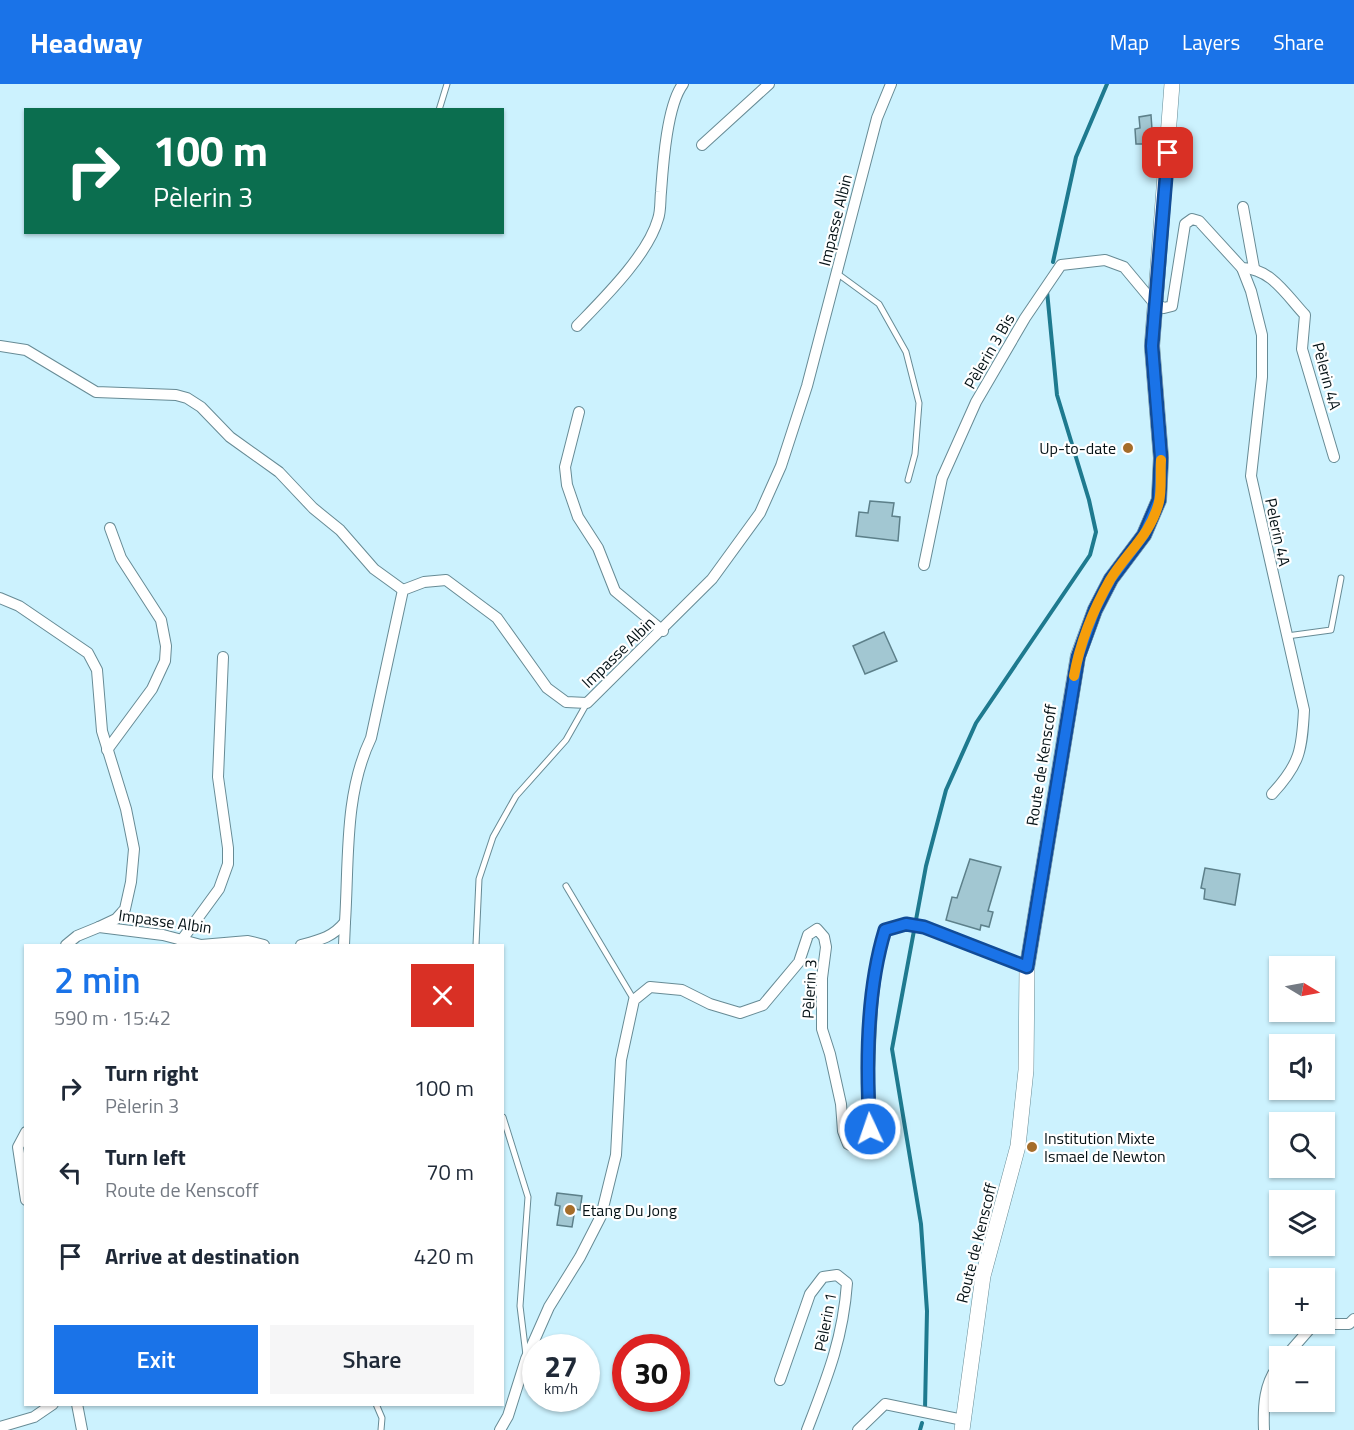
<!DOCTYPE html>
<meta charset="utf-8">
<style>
body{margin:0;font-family:"Titillium Web",sans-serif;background:#f6f6f7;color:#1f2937;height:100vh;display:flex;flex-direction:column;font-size:22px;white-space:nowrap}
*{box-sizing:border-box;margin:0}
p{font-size:20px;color:#747a83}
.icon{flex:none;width:33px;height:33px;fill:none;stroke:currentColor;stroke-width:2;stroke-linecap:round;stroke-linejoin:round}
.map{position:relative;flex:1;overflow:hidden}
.sheet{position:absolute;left:24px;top:860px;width:480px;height:462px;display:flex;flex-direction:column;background:#fff;border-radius:0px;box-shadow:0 2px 4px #0004}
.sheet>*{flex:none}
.top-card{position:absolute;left:24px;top:24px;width:480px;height:126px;border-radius:0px;box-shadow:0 2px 4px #0004;background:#0b6e4f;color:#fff;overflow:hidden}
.needle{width:39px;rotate:100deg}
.buttons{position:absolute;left:1269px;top:872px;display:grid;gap:12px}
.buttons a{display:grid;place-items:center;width:66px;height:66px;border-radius:0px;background:#fff;box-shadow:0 2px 4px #0004;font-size:30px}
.speed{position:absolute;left:522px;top:1250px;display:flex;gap:12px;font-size:30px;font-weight:700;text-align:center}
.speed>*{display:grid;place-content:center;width:78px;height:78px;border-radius:50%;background:#fff;box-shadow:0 2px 4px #0004;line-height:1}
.speed small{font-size:15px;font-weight:400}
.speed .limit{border:9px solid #d22;background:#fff;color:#111}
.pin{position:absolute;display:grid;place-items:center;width:51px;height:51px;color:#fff;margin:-26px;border-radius:12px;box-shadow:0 3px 9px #0006}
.me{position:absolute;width:66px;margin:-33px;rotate:357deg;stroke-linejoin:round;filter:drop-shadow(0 0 4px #0008)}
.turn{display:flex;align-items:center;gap:21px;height:126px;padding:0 30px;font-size:27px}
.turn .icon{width:78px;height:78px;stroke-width:2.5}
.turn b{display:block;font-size:42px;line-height:51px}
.round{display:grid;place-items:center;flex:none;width:63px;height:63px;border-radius:0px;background:#f6f6f7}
.headline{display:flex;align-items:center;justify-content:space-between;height:102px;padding:0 30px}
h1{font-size:36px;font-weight:600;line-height:45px;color:#1a73e8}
.action{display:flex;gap:12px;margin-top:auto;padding:12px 30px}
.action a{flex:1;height:69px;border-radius:0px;background:#1a73e8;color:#fff;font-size:24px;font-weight:600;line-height:69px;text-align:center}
.action a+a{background:#f6f6f7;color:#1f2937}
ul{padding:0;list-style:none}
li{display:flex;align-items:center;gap:18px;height:84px;padding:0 30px}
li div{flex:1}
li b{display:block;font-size:22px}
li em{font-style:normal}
header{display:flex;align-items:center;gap:36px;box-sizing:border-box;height:84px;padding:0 30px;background:#1a73e8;color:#fff}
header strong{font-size:28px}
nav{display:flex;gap:33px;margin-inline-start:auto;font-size:21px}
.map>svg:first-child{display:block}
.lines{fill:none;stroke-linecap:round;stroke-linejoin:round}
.stream{stroke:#1e7a8f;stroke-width:4}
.building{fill:#a2c7d2;stroke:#5d808a;stroke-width:1.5}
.lane-casing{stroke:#678b95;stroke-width:7}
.street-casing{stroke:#678b95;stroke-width:12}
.secondary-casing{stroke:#678b95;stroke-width:16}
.lane{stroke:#fff;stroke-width:5}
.street{stroke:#fff;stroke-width:10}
.secondary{stroke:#fff;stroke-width:15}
.route-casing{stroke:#114b97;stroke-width:15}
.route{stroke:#1a73e8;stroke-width:10}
.slow{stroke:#f59e0b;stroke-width:10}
.poi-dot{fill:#a56d2a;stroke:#fff;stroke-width:2}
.labels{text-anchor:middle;stroke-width:4.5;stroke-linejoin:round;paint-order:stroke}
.street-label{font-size:16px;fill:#051216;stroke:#fff}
.poi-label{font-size:16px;fill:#051216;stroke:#fff;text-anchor:start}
</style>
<header>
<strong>Headway</strong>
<nav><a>Map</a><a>Layers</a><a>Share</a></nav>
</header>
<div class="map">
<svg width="1354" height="1346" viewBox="0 0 1354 1346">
<rect width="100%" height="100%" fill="#ccf2fe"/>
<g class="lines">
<!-- stream -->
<g class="stream">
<path d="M1053 178 1076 73 1107 0"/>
<path d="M925 1325 927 1227 921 1140 892 965 926 782 946 706 976 639 1090 471 1096 448 1089 416 1057 311 1047 207"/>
<path d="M920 1346 922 1339"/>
</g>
</g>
<!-- building -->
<g class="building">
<path d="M1151 31 1153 60H1136L1135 45 1140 44 1139 33Z"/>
<path d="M870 417 894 419 892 432 900 433 898 457 856 452 859 428 868 429Z"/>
<path d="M884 548 897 577 865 590 853 562Z"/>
<path d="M970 775 1001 783 988 827 993 828 989 843 981 841 980 846 946 836 952 813 957 814Z"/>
<path d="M1205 784 1240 790 1235 821 1204 815 1205 805 1201 804Z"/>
<path d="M557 1109 582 1112 580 1126 575 1125 572 1143 557 1141 560 1122 555 1121Z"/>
</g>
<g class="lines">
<!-- lane casing -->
<g class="lane-casing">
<g id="lane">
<path d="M439 26 447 0"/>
<path d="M838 190 879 220 906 268 919 319 915 370 908 396"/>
<path d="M1287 552 1331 546 1341 494"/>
<path d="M566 802 634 916"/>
<path d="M476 861 479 795 493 753 516 712 566 656 587 619"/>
<path d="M503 1033 528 1113 520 1222 526 1271"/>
<path d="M376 1320 382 1334 381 1346"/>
</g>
</g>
<!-- street casing -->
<g class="street-casing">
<g id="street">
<path d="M702 61 769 0"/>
<path d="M1243 123 1254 184"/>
<path d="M1242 184 1251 207 1262 251V293L1251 392 1304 626C1302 666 1300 680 1272 710"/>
<path d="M577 242C603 215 648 171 658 135 661 127 660 116 661 108 663 80 667 21 683 0"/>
<path d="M0 262 26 266 96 308 176 311 187 314 201 323 230 353 279 388 313 424 340 446 374 485 403 506"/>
<path d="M579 328 565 383 567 401 578 433 598 464 615 507 663 547"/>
<path d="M924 481 942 394 976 318 1025 234 1061 181 1105 176 1124 183 1154 219 1164 224 1172 222 1185 140 1192 135 1199 137 1242 184C1271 184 1287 212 1305 231L1302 265 1334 373"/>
<path d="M0 514 19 522 88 569 97 586 102 647 126 725 134 765 131 798 125 825 116 835 99 843"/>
<path d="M107 666 152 605 165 577 166 562 161 536 121 474 110 444"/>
<path d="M181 857 219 805 228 780V764L218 693 223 573"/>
<path d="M66 861 77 852 99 843 163 851 201 861 248 857 264 861"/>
<path d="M301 861C320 856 333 853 345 838 349 777 344 710 371 654L403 506 424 498 446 496 497 534 547 604 566 618 587 619 712 495 760 429 781 382 807 302 877 34 891 0"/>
<path d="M344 861 345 838"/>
<path d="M26 1048 18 1063 26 1116"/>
<path d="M1286 1272 1314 1240H1349L1354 1235"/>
<path d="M780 1296 810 1210 823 1193 837 1191 847 1199C843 1255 827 1294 807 1346"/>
<path d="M77 1320 82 1346"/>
<path d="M0 1343 34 1333 53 1320"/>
<path d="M500 1346 508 1332 526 1275 549 1223 580 1173 601 1132 616 1071 621 976 634 916 650 903 682 906 710 920 740 929 763 921 799 878 808 851 817 845 824 853 826 863 822 894V945L830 970 841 1020 843 1047 848 1060 854 1063C861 1059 866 1055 869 1047 873 1036 868 1018 868 1006 871 953 870 897 885 846L906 840 924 843 1027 883"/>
<path d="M858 1346 885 1320 963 1336"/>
<path d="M1264 1346C1263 1323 1264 1298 1280 1280"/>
</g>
</g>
<!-- secondary casing -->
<g class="secondary-casing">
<path id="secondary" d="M962 1346 983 1192 1018 1062 1026 986 1027 883 1078 572 1095 526 1111 495 1144 451 1159 416 1161 374 1152 262 1172 0"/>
</g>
<!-- lane -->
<use href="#lane" class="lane"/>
<!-- street -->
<use href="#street" class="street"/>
<!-- secondary -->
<use href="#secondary" class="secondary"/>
</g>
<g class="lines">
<!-- route casing -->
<g class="route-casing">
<path id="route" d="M870 1045C866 983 867 905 885 846L906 840 924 843 1027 883 1078 573 1095 526 1111 495 1144 451 1159 416 1161 374 1152 262 1168 69"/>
</g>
<!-- route -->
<use href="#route" class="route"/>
<!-- slow -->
<path class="slow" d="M1074 592C1080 559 1093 526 1110 496 1127 468 1150 452 1159 418 1162 405 1160 389 1161 376"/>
</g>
<!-- markers -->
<g class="poi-dot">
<circle cx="1128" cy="364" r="6"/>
<circle cx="1032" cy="1063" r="6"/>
<circle cx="570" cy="1126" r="6"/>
</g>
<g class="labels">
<!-- street labels -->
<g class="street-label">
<text transform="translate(835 136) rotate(-76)" y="6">Impasse Albin</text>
<text transform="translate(989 267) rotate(-60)" y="6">Pèlerin 3 Bis</text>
<text transform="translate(1327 292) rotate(75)" y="6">Pèlerin 4A</text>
<text transform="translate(1278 448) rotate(78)" y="6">Pelerin 4A</text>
<text transform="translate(618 568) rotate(-44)" y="6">Impasse Albin</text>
<text transform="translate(1041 681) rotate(-81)" y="6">Route de Kenscoff</text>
<text transform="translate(165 837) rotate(8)" y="6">Impasse Albin</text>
<text transform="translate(809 905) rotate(-87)" y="6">Pèlerin 3</text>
<text transform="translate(976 1159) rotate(-76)" y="6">Route de Kenscoff</text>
<text transform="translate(825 1238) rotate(-79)" y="6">Pèlerin 1</text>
</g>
<!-- poi labels -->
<g class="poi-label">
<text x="1116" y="370" text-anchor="end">Up-to-date</text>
<text x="1044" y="1060">Institution Mixte<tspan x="1044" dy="18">Ismael de Newton</tspan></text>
<text x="582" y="1132">Etang Du Jong</text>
</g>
</g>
</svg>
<div class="buttons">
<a><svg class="needle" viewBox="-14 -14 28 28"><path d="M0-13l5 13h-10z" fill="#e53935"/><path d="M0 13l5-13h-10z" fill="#747a83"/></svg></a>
<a><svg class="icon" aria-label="sound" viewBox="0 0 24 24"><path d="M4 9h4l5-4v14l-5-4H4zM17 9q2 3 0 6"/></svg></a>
<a><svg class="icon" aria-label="search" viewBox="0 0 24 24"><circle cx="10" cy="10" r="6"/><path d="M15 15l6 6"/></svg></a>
<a><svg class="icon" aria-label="layers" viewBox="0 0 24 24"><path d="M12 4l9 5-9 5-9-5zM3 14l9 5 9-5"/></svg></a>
<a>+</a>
<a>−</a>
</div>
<div class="speed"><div>27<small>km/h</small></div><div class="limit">30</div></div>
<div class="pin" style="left:1168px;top:69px;background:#d93025"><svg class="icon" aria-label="arrive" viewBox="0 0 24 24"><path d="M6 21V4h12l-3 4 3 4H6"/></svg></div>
<svg class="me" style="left:870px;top:1045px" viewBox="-20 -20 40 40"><circle r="17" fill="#1a73e8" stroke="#fff" stroke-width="3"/><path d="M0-11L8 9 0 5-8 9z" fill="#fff"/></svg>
<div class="top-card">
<div class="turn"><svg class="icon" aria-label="right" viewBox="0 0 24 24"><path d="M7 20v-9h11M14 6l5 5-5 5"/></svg><div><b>100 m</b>Pèlerin 3</div></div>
</div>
<section class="sheet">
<div class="headline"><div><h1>2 min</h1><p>590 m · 15:42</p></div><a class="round" style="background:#d93025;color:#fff"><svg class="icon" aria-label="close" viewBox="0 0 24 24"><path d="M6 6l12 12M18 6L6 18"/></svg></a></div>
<ul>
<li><svg class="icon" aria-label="right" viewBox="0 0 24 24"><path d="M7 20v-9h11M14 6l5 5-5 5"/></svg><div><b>Turn right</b><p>Pèlerin 3</p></div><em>100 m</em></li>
<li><svg class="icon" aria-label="left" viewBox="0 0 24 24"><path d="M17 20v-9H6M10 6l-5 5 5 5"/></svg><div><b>Turn left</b><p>Route de Kenscoff</p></div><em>70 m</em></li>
<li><svg class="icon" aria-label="arrive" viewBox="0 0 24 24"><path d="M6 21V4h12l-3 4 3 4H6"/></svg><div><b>Arrive at destination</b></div><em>420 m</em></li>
</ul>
<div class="action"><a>Exit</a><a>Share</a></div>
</section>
</div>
